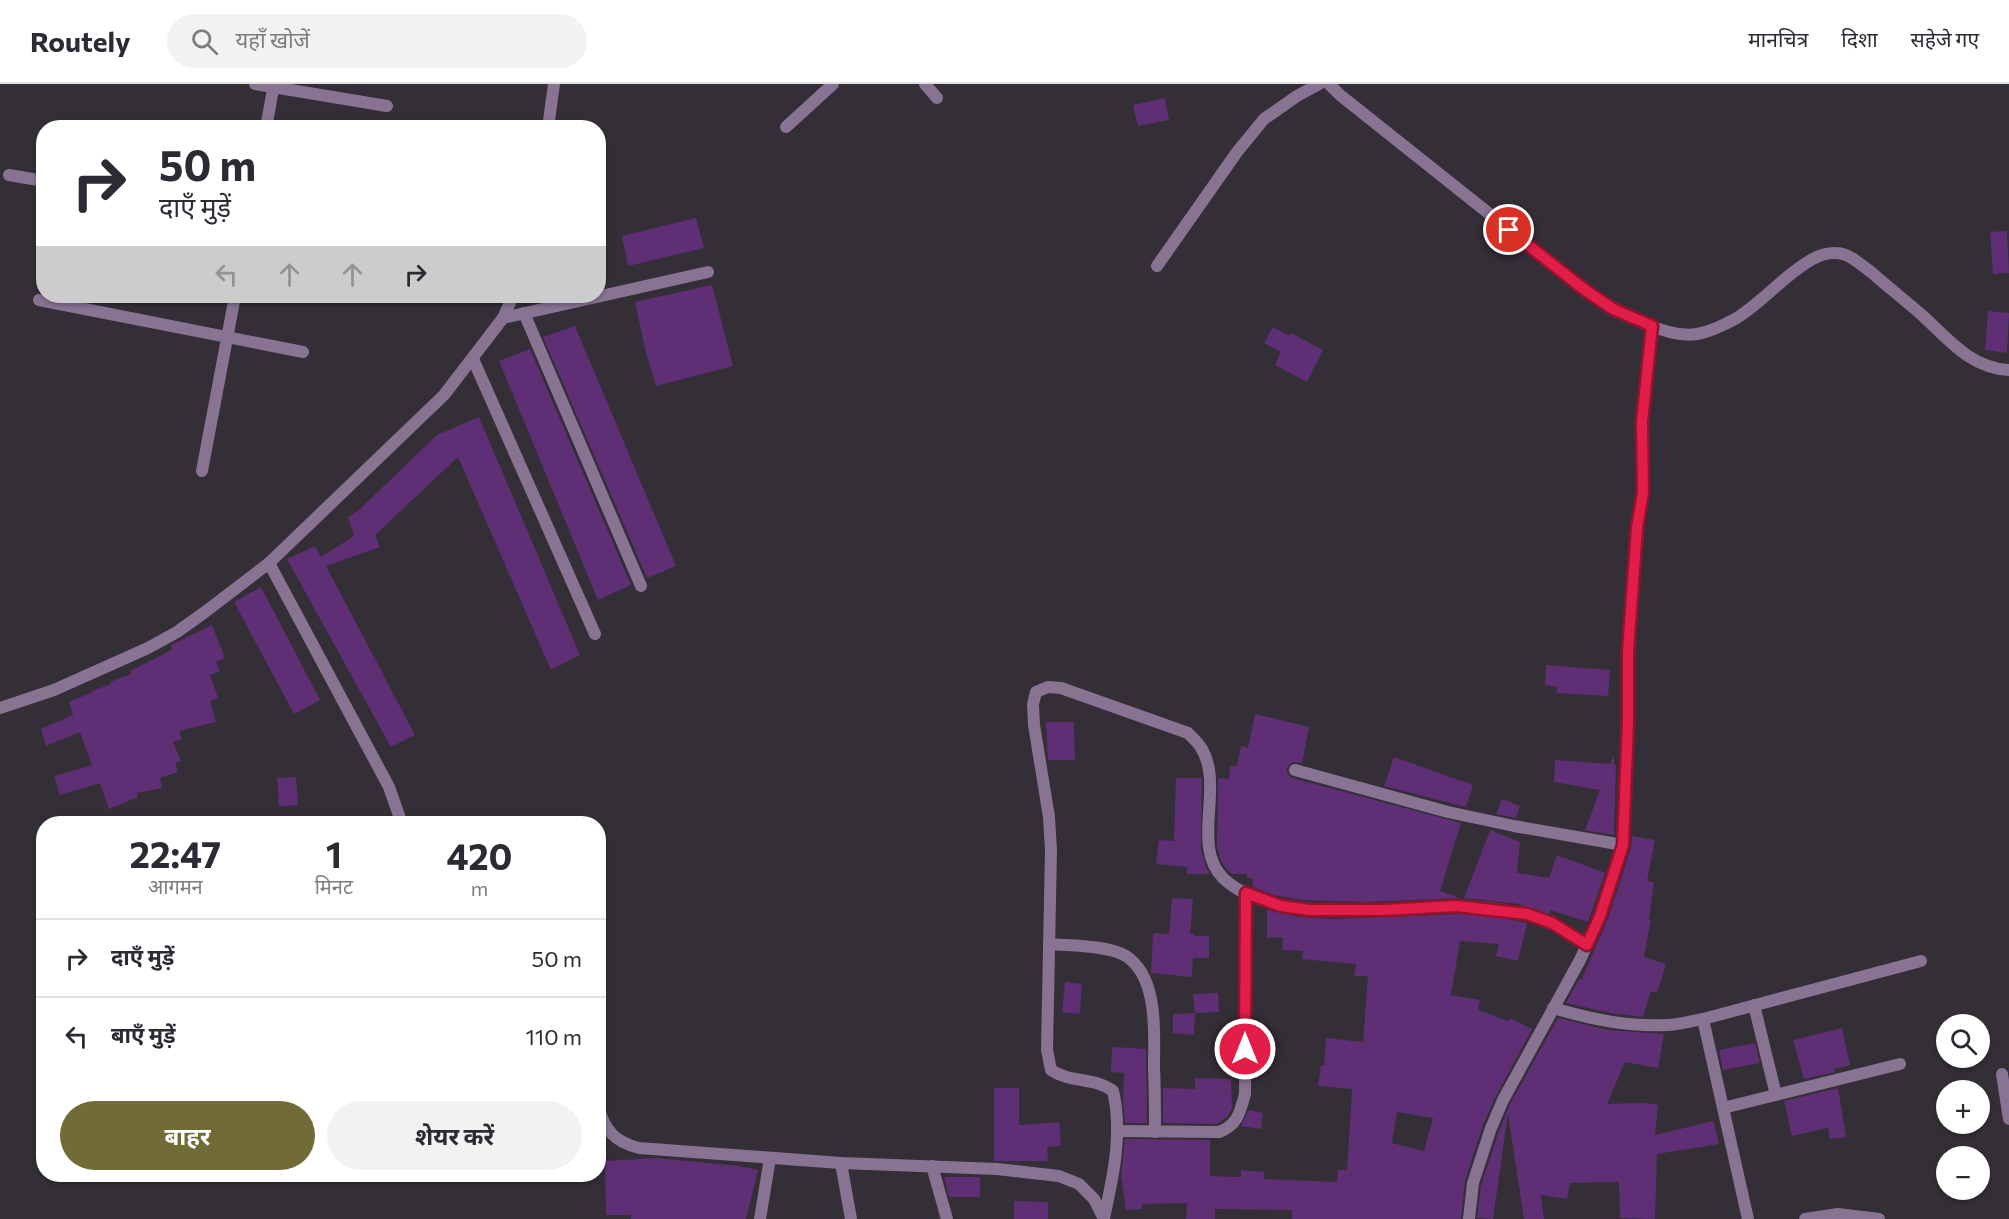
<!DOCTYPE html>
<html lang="hi">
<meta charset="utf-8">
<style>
body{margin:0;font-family:Commissioner,"Noto Sans Devanagari",sans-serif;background:#f2f2f3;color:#2b2b33;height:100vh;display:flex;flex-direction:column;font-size:22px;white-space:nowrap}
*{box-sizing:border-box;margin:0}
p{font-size:20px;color:#7c7c81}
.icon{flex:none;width:33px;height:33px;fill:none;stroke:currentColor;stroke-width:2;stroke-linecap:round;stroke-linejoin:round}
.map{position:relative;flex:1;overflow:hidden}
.details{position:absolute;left:36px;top:732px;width:570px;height:366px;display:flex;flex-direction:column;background:#fff;border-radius:24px;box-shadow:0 2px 4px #0004}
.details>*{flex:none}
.hud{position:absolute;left:36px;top:36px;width:570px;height:183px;border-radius:24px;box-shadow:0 2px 4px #0004;background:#fff;color:#2b2b33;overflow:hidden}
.controls{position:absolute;left:1936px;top:930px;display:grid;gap:12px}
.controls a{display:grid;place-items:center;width:54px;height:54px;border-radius:50%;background:#fff;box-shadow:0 2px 4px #0004;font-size:30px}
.pin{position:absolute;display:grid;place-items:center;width:51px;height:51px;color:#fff;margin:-26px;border:3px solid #fff;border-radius:50%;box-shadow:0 2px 6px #0007}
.me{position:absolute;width:66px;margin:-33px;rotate:0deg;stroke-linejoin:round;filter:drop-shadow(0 0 4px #0008)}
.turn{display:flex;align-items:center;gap:21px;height:126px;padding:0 24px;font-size:27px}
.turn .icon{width:78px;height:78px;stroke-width:2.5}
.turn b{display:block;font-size:42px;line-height:51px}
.lanes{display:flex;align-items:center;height:57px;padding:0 24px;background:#0003;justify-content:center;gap:30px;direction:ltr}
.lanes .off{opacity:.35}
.eta{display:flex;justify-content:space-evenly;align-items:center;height:102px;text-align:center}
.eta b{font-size:36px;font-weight:700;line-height:42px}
.cta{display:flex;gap:12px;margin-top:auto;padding:12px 24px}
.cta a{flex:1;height:69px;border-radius:36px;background:#716c37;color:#fff;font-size:24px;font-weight:700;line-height:69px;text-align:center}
.cta a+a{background:#f2f2f3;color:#2b2b33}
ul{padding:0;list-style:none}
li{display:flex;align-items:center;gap:18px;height:78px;padding:0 24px;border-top:2px solid #e1e1e2}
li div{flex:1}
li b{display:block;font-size:22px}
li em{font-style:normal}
header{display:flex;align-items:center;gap:36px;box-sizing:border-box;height:84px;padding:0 30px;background:#fff;border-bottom:2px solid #e1e1e2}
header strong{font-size:28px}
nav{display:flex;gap:33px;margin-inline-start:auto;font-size:21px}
.search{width:420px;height:54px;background:#f2f2f3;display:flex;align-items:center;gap:15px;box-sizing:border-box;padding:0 21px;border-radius:33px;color:#7c7c81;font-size:22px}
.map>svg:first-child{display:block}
.building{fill:#5f2f75;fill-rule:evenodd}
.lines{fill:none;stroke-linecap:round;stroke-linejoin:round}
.minor{stroke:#887393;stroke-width:12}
.tertiary{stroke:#887393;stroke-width:12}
.route-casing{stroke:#92132f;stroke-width:15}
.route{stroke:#e11d48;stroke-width:10}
</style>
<header>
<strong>Routely</strong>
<div class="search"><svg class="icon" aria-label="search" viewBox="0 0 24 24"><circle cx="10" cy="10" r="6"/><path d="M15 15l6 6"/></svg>यहाँ खोजें</div>
<nav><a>मानचित्र</a><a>दिशा</a><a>सहेजे गए</a></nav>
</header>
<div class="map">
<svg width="2009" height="1135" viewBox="0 0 2009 1135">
<rect width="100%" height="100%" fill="#342e37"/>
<!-- building -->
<g class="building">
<path d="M1165 14 1169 36 1138 42 1133 21Z"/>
<path d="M696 134 704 164 628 182 622 152Z"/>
<path d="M2007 147 2009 189 1993 190 1990 148Z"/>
<path d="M712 201 733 282 656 302 646 269 635 218Z"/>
<path d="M1988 227 2009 229 2007 269 1985 266Z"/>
<path d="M575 242 676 482 647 494 543 253Z"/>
<path d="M1273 243 1289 252 1291 249 1323 266 1307 298 1275 281 1281 268 1264 259Z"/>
<path d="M530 265 631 501 598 516 499 277Z"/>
<path d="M479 333 580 571 551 586 458 373 375 451 380 463 326 482 415 651 391 663 287 475 315 462 321 473 354 452 348 433 359 426 437 351Z"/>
<path d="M261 503 320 616 294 630 234 518Z"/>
<path d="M212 541 225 574 216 578 220 587 210 591 218 614 210 617 216 638 179 647 182 655 173 658 181 677 175 679 178 688 160 694 162 704 137 709 138 713 109 725 100 699 60 711 54 692 92 681 80 648 46 662 41 645 73 631 69 618 91 609 90 608 111 600 110 598 131 590 130 587 172 566 171 561Z"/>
<path d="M1546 581 1610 586 1608 612 1557 609V603L1545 601Z"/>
<path d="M1255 630 1309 643 1302 679 1293 678 1287 683V689L1292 694 1461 739 1440 807 1460 814 1365 818 1302 816 1273 811 1253 803 1252 794H1247V790H1232L1229 788 1221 777 1217 763 1218 694 1229 695 1230 682H1237L1241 662 1248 664Z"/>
<path d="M1046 638H1074L1075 676H1048Z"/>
<path d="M1394 673 1473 701 1466 723 1384 702Z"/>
<path d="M1613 673 1614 674V681H1616L1614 751 1585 746 1600 706 1554 698 1555 676 1610 680Z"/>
<path d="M296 693 298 721 279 722 277 694Z"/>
<path d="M1176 694H1202L1201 765 1206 783 1210 790H1187V783L1156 780 1159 756 1174 757Z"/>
<path d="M1502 715 1520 722 1516 734 1496 730Z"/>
<path d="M1490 746 1520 758 1517 789 1549 794 1557 771 1605 789 1588 838 1550 826 1549 830 1519 820 1464 814Z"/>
<path d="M1632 752 1655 756 1647 797 1654 798 1649 836H1651L1644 873 1666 880 1657 909 1651 907 1643 933 1611 929 1566 919 1579 895 1581 896 1608 835 1631 764Z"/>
<path d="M1172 814 1193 815 1190 850H1194V852H1209V874H1193L1192 893 1151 889 1153 849 1169 850Z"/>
<path d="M1267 826 1299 833 1332 835 1462 830 1498 833 1527 839 1518 877 1496 872 1499 860 1460 857 1451 911 1480 916 1478 926 1508 937 1510 934 1532 945 1496 1012 1483 1041 1465 1097 1461 1135H1292V1126L1215 1125V1135H1186L1187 1119 1142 1120V1125L1126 1126 1121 1092 1125 1055 1216 1056H1210V1092L1241 1093V1086L1264 1088V1095L1337 1098 1338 1086H1347L1352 1005 1318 1002 1321 981 1324 982 1326 954 1363 958 1368 892H1354L1356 880 1302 875 1303 867 1282 866 1283 853 1267 854ZM1397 1028 1433 1034 1424 1067 1392 1059Z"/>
<path d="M1065 898 1082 900 1080 930 1062 928Z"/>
<path d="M1218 909 1219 928 1195 929 1193 910Z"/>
<path d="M1195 929 1194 951 1173 949V930Z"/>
<path d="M1558 934 1608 946 1664 950 1658 984 1625 978 1607 1020 1644 1019 1658 1021 1655 1051 1713 1037 1719 1060 1657 1070 1655 1135 1620 1134 1619 1098 1570 1099 1567 1115 1541 1111 1544 1135H1524L1508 1030 1493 1135 1477 1134 1481 1101 1499 1047 1510 1020Z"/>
<path d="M1842 944 1850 981 1834 985 1835 988 1804 995 1793 956Z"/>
<path d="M1755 959 1760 979 1723 986 1719 966Z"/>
<path d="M1112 963 1146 965 1147 1039H1125L1123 1016 1124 989 1111 988Z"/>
<path d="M1195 994 1231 995 1232 1024 1228 1032 1217 1040 1163 1039V1004L1195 1005Z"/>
<path d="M994 1004H1019V1041L1059 1038 1061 1062 1047 1063 1048 1077H994Z"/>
<path d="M1838 1004 1846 1053 1830 1055 1828 1044 1792 1052 1784 1017Z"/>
<path d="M1249 1026 1263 1029 1261 1045 1241 1042Z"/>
<path d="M657 1074 739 1082 758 1086 746 1135H631V1131H606L605 1077Z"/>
<path d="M944 1093H980V1113H949Z"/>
<path d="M1014 1117 1048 1118V1135H1014Z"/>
</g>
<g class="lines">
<!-- minor -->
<g class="minor">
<path d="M255 0 387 22"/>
<path d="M925 0 937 14"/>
<path d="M1329 0 1340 11 1585 206C1611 223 1664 256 1697 250 1709 248 1724 241 1735 235 1755 223 1773 204 1791 190 1804 180 1819 168 1836 169 1849 169 1861 181 1871 188 1888 203 1906 217 1923 232 1949 256 1971 284 2009 286"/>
<path d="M786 43 833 0"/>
<path d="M266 44 274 0"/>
<path d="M9 91 44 97"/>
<path d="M1157 182 1237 68 1264 35 1297 12 1319 0"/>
<path d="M39 216 303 268"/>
<path d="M524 229 641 502"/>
<path d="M503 234 708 188"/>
<path d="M473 275 595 550"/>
<path d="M202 387 235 212"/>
<path d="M269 479 389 703 402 740"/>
<path d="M1295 686 1448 728 1514 742 1623 761"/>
<path d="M1049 860C1070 862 1107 861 1126 872 1159 894 1154 950 1154 983 1155 1005 1155 1026 1155 1048"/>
<path d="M1754 921 1776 1011"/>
<path d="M1553 924C1591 935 1627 943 1667 941 1679 941 1691 937 1703 935L1921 877"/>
<path d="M1703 935 1748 1135"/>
<path d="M2002 990 2009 1035"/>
<path d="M598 1022C605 1047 615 1058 639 1064L841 1079 997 1085 1059 1092 1079 1100 1094 1115 1104 1135"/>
<path d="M1723 1024 1900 980"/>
<path d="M1117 1047 1219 1048C1238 1041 1240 1028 1245 1010L1247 809"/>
<path d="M841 1079 851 1135"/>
<path d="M932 1082 947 1135"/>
<path d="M1104 1134C1113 1093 1123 1049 1113 1007 1095 993 1070 999 1051 986L1047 966 1051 766 1049 733 1034 641 1033 620 1036 608 1048 603 1061 604 1188 649C1192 653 1197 658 1200 662 1226 700 1190 761 1223 794 1273 842 1389 824 1453 822 1477 822 1503 825 1526 830 1548 835 1567 849 1587 861"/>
<path d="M760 1135 770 1074"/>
<path d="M1469 1135 1473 1099 1491 1044 1503 1016 1580 876 1600 832 1623 761 1628 639V567L1637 444 1643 408 1642 338 1652 242"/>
<path d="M1805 1135 1838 1130 1879 1135"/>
</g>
<!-- tertiary -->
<g class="tertiary">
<path d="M548 44 554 0"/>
<path d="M0 624 54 606 148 564 177 548 205 528 269 479 444 311 503 234 513 212"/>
</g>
</g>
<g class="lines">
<!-- route casing -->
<g class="route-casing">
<path id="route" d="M1245 965 1246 809 1281 822 1309 826H1384L1456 822 1527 830 1552 839 1587 861 1600 832 1623 761 1628 639V567L1637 444 1643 408 1642 338 1652 242 1613 225 1585 206 1509 146"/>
</g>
<!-- route -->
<use href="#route" class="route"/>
</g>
</svg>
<div class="controls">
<a><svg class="icon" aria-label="search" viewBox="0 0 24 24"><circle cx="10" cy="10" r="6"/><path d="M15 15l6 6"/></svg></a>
<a>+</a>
<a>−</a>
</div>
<div class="pin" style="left:1509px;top:146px;background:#d93025"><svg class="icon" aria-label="arrive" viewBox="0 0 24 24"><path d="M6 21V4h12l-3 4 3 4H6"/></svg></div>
<svg class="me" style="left:1245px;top:965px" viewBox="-20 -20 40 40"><circle r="17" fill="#e11d48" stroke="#fff" stroke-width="3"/><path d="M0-11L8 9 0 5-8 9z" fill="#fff"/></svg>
<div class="hud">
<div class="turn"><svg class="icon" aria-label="right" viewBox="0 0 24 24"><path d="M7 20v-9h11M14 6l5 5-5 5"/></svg><div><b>50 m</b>दाएँ मुड़ें</div></div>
<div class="lanes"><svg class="icon off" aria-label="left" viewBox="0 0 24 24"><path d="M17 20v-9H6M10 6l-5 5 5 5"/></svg><svg class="icon off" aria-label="ahead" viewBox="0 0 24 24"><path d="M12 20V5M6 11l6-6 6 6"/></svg><svg class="icon off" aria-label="ahead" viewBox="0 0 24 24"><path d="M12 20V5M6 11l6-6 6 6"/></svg><svg class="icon" aria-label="right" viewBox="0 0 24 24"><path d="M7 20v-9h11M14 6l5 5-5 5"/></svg></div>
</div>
<section class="details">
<div class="eta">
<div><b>22:47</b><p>आगमन</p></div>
<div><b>1</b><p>मिनट</p></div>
<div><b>420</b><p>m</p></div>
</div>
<ul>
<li><svg class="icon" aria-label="right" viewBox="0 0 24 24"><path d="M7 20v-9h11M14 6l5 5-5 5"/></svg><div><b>दाएँ मुड़ें</b></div><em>50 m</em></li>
<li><svg class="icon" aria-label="left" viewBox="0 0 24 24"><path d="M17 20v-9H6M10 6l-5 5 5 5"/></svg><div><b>बाएँ मुड़ें</b></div><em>110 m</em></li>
</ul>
<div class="cta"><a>बाहर</a><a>शेयर करें</a></div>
</section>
</div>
